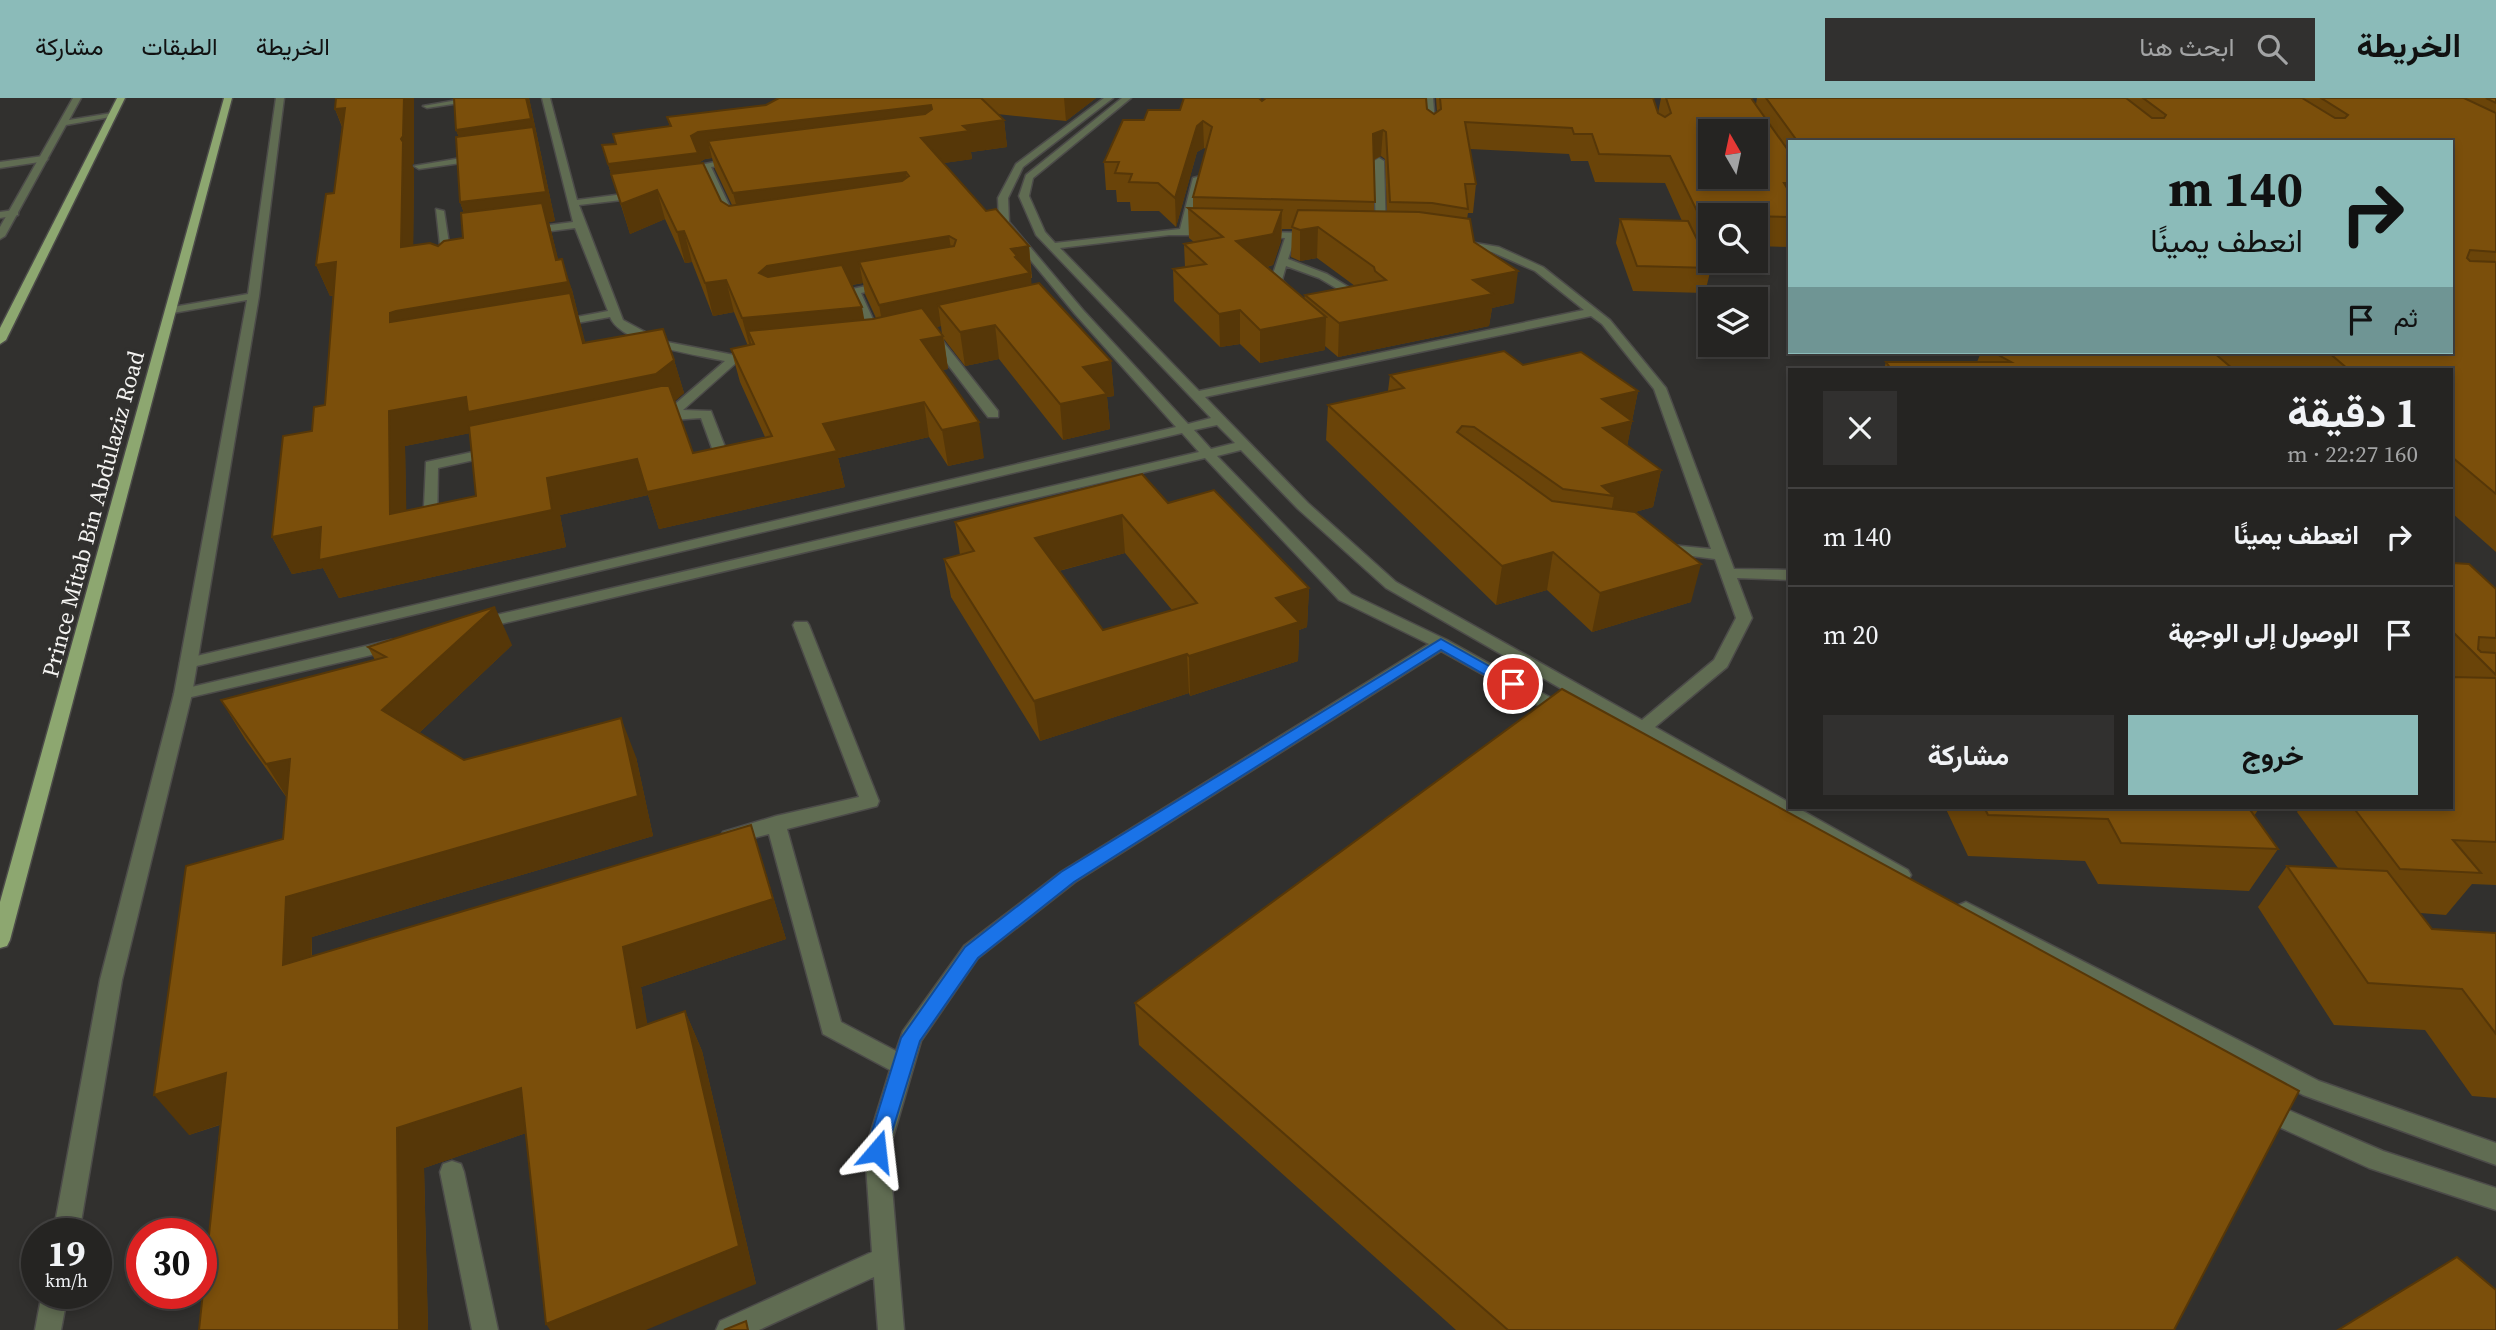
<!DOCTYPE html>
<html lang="ar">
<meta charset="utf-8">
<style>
body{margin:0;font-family:"Source Serif 4",Vazirmatn,serif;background:#31302f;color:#f1f3f6;direction:rtl;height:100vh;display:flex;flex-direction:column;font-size:26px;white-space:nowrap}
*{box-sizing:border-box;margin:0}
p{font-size:23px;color:#a3a4a5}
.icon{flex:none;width:38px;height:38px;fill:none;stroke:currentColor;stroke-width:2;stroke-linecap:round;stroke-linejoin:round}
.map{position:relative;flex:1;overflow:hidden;direction:ltr}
.drawer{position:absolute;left:1788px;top:270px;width:665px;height:441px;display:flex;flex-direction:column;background:#252422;border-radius:0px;box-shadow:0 4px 10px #0003,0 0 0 2px #424140;direction:rtl}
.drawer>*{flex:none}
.banner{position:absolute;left:1788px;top:42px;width:665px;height:214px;border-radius:0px;box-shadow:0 4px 10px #0003,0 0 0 2px #424140;direction:rtl;background:#8bbbb9;color:#111;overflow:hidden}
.needle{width:46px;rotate:351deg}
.tools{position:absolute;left:1698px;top:21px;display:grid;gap:14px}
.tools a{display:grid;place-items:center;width:70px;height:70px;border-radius:0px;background:#252422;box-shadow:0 4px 10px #0003,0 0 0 2px #424140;font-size:35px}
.speed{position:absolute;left:21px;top:1120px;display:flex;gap:14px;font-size:35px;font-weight:700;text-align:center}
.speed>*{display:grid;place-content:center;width:91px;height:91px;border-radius:50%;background:#252422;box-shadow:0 4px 10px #0003,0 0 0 2px #424140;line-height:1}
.speed small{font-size:18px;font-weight:400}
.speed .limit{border:10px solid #d22;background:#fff;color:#111}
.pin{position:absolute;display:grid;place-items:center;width:60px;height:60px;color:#fff;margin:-30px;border:4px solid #fff;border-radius:50%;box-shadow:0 2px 7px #0007}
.me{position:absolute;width:77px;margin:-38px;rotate:17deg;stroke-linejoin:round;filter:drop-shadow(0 0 5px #0008)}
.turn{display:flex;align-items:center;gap:24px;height:147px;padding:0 35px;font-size:32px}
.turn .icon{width:91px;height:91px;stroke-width:2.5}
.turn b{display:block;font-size:49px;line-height:60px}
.then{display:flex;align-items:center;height:66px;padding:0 35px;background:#0003;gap:14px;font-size:26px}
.round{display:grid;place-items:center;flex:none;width:74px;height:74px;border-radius:0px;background:#31302f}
.summary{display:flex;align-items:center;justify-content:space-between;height:119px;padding:0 35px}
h1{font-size:42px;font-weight:700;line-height:52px}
.button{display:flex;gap:14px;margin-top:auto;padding:14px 35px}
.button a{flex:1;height:80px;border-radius:0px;background:#8bbbb9;color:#111;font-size:28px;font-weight:700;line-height:80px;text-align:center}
.button a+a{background:#31302f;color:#f1f3f6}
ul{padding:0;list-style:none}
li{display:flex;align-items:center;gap:21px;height:98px;padding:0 35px;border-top:2px solid #424140}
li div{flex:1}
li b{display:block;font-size:26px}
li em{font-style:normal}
header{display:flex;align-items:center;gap:42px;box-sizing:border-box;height:98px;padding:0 35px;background:#8bbbb9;color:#111}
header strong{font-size:33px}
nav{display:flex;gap:38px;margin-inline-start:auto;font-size:24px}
.search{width:490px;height:63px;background:#31302f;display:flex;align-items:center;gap:18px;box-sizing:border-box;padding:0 24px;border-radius:0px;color:#a3a4a5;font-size:26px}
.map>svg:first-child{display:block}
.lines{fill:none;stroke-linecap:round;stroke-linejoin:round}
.minor-casing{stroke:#4c4b49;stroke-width:3}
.tertiary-casing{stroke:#4c4b49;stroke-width:3}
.primary-casing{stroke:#4c4b49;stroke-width:3}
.minor{fill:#606c52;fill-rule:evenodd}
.tertiary{fill:#606c52;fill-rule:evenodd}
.primary{fill:#8da770;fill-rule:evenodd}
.wall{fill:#6a4409;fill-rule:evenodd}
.shaded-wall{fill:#563708}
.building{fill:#7b4f0b;stroke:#563708;stroke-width:2;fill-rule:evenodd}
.route{fill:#1a73e8;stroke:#114b97;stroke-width:2}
.labels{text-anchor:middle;stroke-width:7;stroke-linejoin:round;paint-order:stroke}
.street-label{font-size:23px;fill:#f4f3f1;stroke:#31302e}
</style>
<header>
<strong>الخريطة</strong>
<div class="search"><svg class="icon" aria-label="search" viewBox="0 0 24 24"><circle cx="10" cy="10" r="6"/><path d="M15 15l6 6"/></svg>ابحث هنا</div>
<nav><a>الخريطة</a><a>الطبقات</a><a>مشاركة</a></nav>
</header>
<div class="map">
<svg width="2496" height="1232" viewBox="0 0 2496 1232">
<rect width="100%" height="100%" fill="#31302e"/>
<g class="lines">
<!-- minor casing -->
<g class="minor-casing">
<g id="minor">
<path d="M469 0H492L427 10 423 8Z"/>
<path d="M542 0H550L577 102 639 94 644 97 639 100 579 107 623 222 662 243 734 257 756 256 762 260 756 264H737L683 312 711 313 734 372 732 375 727 376 720 372 701 320 657 323 650 319 667 313 725 263C698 257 621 247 610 219L555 229 549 226 555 223 608 213 575 130 527 136 522 133 527 130 573 124Z"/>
<path d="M1104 0H1113L1023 69 1008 100 1009 124 1083 212 1188 326 1211 320 1036 137 1019 98 1026 77 1122 0H1131L1033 80 1029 98 1045 134 1055 145 1180 131 1193 80 1201 78 1190 131 1216 133V137H1169L1060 150 1199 293 1584 212 1535 173 1492 154 1453 147 1452 145 1457 142 1499 149 1543 169 1610 222 1666 290 1734 471 1790 472V482L1737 480 1752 520 1727 569 1655 629 1790 705V709H1796L1908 772 1911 777 1908 782 1901 784 1894 782 1386 490 1298 411 1241 352 1217 358 1351 496 1447 542 1571 611 1574 615 1571 619H1559L1441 553 1075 784 978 860 921 943 889 1053 904 1232H878L874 1179 759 1232H716L720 1223 872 1154 865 1053 890 972 823 936 769 736 730 746 723 744 720 739 723 734 776 718 859 699 793 527 795 524H807L809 527 879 703 877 708 787 731 841 924 896 953 903 933 964 848 1061 774 1429 546 1339 502 1205 360 479 531 471 526 479 521 1199 354 1182 335 188 570 180 565 188 560 1176 329 1075 216 999 124 998 100 1016 66ZM1591 218 1602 226 1654 291 1711 451 1661 446 1654 450 1661 454 1715 461 1736 520 1714 562 1642 622 1396 484 1308 405 1205 299ZM1217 327 1235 345 1211 351 1194 332Z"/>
<path d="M1425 0H1433L1436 37 1432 40 1428 37Z"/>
<path d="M479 57 484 60 482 62 419 71 414 68Z"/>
<path d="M43 58 48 61 46 63 0 70V64Z"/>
<path d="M735 60 740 63 738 65 711 69 737 124 732 127 727 124 700 67Z"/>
<path d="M1379 60 1384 63 1386 136 1381 139 1376 136 1374 63Z"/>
<path d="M436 111 444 113 452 165 447 168 442 165Z"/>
<path d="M14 112 18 113V117L0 120V114Z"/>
<path d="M1254 134 1318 135 1319 137 1314 140H1295L1288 161 1327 176 1368 201 1358 203 1319 180 1286 168 1282 182 1295 196 1285 198 1271 182 1285 140 1258 139 1253 136Z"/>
<path d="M885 184 891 187 889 189 861 195 882 241 876 245 870 241 850 197 830 200 824 197Z"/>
<path d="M929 236H937L998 313V319H988L929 242Z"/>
<path d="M496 349 503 353 501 356 438 370 437 430 430 434 425 433 423 430 426 364Z"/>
<path d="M391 542 397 543 399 547 397 551 183 601 174 596 183 591Z"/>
<path d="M1966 804 2319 983 2496 1045V1067L2303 997 1959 817 1956 812 1959 807Z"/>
<path d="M2265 1002 2383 1053 2496 1090V1112L2369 1070 2257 1019 2253 1012 2257 1005Z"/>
<path d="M452 1063 461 1066 464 1074 498 1232H472L440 1074 443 1066Z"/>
</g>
</g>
<!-- tertiary casing -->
<g class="tertiary-casing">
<g id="tertiary">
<path d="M73 0H81L69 22 112 15 116 18 66 27 5 138 0 141V129Z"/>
<path d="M276 0H284L259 198 192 596 122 882 79 1136H53L100 882 174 596 247 202 173 215 167 212 173 209 248 196Z"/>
<path d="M42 1195H68L61 1232H35Z"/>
</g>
</g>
<!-- primary casing -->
<g class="primary-casing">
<g id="primary">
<path d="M117 0H125L6 242 0 246V230Z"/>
<path d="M224 0H232L10 842 7 848 0 850V804Z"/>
</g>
</g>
<!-- minor -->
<use href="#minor" class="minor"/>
<!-- tertiary -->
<use href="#tertiary" class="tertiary"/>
<!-- primary -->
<use href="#primary" class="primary"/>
</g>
<!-- wall -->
<g class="wall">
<path d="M336 0H414V65L412 67 414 71 413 147 438 148 463 140 464 115 460 104 459 39 456 32 454 0H529L555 123 549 124 558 162 572 192 585 245 674 262 684 295 674 303 693 355 765 339 740 284 731 251 748 248 734 214 713 218 692 164 685 165 665 121 630 136 602 47 616 46 670 29 667 19 766 7 779 0H1096L1066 23 997 16 1004 22 1007 49 971 54 972 61 943 65 986 113 1029 148 1032 180H1031V187L1111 263 1114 298 1107 299 1110 331 1063 342 999 261 965 268 944 241 948 271 942 272 984 360 948 368 929 339 838 360 845 389 659 431 648 397 560 417 566 449 339 500 323 470 292 476 272 439 312 333 325 307 333 198H330L316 167 334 95 342 29 335 11ZM712 60 715 71 732 107 729 108 721 103 700 65V64L705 61ZM863 185 865 196 876 220 864 222 852 187ZM941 228 942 237 936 229ZM470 335 476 398 406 413 405 348Z"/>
<path d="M1436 0H1653L1658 15 1661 0H1751L1756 6 1757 0H2496V454L2452 415V271H2274L2231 270 2233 271H1884L1886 264H1977L1981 254H2452V44H1790V149L1755 148V117H1710V147L1699 146 1711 170 1705 195 1633 193 1616 145 1620 121 1682 123 1665 85 1595 84 1588 63H1571L1569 56 1470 51 1476 86 1473 115H1468L1467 121 1474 144 1514 205 1492 210 1489 228 1338 259 1325 248V252L1260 265 1240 246 1220 249 1174 203 1173 171 1185 169 1184 146 1194 144 1189 140 1188 110H1193V99L1206 51 1204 50 1197 54 1176 129 1159 113H1131L1130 104H1117L1116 92H1106L1104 64 1144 22 1180 12 1262 3 1427 11 1434 16 1437 14ZM1381 58 1385 61 1387 114H1374V62ZM1282 131H1292L1291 159 1300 163 1317 160 1355 188 1305 197 1304 201 1267 169 1273 167 1281 143Z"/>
<path d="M1523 267 1638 293 1627 348 1661 372 1653 409 1635 414 1691 504 1592 534 1547 492 1496 507 1326 342 1328 307 1388 293 1390 277Z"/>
<path d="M1168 405 1309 490 1307 529 1299 532 1298 563 1190 598 1189 595 1040 643 951 499 944 461 960 457 955 424ZM1125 455 1172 512 1103 532 1059 473Z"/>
<path d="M2452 465 2496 491V787L2472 786 2446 817 2420 815 2432 831 2496 835V1000L2472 998 2425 932 2334 927 2258 809 2287 768 2338 770 2297 714 2300 709H2452Z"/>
<path d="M512 547 419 635 464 662 636 659 653 738 312 839V858L751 727 786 841 641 889 647 927 685 913 702 953 756 1186 526 1035 424 1070 428 1232H199L220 1027 189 1037 283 741 287 700 245 641 221 602 375 562 368 549Z"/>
<path d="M1945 709H2260L2254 718 2278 751 2249 793 2098 786 2085 763 1968 758Z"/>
<path d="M1135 905 2174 1232H1456L1139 947Z"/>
</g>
<!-- shaded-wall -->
<g class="shaded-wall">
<path d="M404 0H414V65L412 67 414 71 413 180 401 149V41Z"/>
<path d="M526 0H529L555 123 549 124 564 185 562 161 572 192 594 279 390 224V215L471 134 460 104 466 58 456 32Z"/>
<path d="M1064 0H1096L1066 23Z"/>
<path d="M931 7 934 34 708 43 712 60 705 61 700 64 705 84 611 76 617 95 608 66 691 38 698 34Z"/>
<path d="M345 10 346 37 335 11Z"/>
<path d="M1004 22 1007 49 971 54 972 61 925 68 921 40 963 28Z"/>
<path d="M1203 23 1204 50 1197 54 1176 129 1175 100 1197 28Z"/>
<path d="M1383 32 1381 58 1371 63 1373 36Z"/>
<path d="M906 74 911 103 741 125 733 95Z"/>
<path d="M657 92 665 121 630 136 621 106Z"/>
<path d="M1282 112 1281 143 1273 167 1236 174V143Z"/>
<path d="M1318 129 1317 160 1300 163V132Z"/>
<path d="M684 133 692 164 685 165 677 134Z"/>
<path d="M949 138 954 169 859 164 863 185 775 200 759 175 767 168Z"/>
<path d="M1029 148 1033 207H938L941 228 885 240 879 207 1011 151Z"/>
<path d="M336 164 350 195 330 198 316 167Z"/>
<path d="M1518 173 1514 205 1492 210 1489 228 1338 259 1339 225 1473 182Z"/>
<path d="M726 182 734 214 713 218 705 185Z"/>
<path d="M862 209 868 242 754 246 748 233 753 253H751L742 220Z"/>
<path d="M1240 212V246L1220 249 1219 216Z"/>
<path d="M1326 219 1325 252 1260 265V232Z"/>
<path d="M995 227 999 261 965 268 960 234Z"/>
<path d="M943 238 948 271 927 275 921 242Z"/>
<path d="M674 262 684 295 666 311 476 334 405 348 407 443 547 380 637 361 648 394 823 326 924 304 929 339 838 360 845 389 659 431 648 397 560 417 566 449 339 500 323 470 292 476 272 439 390 416 389 313Z"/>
<path d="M1111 263 1114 298 1107 299 1110 331 1063 342 1060 306 1083 269Z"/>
<path d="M1638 293 1632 323 1625 359 1602 335V301Z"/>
<path d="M979 324 984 360 948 368 942 332Z"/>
<path d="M1661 372 1653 409 1610 421 1614 398 1602 388Z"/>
<path d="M1122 417 1125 455 1039 478 1035 440Z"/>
<path d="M1553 454 1547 492 1496 507 1502 468Z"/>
<path d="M1701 466 1691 504 1592 534 1600 495Z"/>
<path d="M1309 490 1307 529 1299 532 1298 563 1190 598 1189 558 1276 500Z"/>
<path d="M495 509 512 547 402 651 382 612Z"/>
<path d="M1187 556 1189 595 1040 643 1034 603Z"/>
<path d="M621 620 636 659 653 738 312 839 310 907 283 867 286 799Z"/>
<path d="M290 661 291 706 266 666Z"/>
<path d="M751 727 786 841 641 889 655 970 637 930 623 849Z"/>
<path d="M685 913 702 953 756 1186 646 1232H550L546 1226Z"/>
<path d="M226 975 257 1014 189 1037 154 997Z"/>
<path d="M521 990 544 1029 424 1070 428 1232H399L397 1030Z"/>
</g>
<!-- building -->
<g class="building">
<path d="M336 0H404L403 38 401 41 403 44 401 149 430 145 438 148 444 143 463 140 461 115 542 105 556 162 562 161 568 184 396 213 390 215V224L570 195 583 245 663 231 674 262 656 276 468 314 466 299 389 313 390 416 476 398 469 328 661 288H669L693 355 772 338 731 251 754 246 748 233 873 221 922 210 943 238 921 242 979 324 942 332 924 304 823 326 837 353 647 394 637 361 547 380 552 412 319 462 321 429 272 439 283 338 312 333 314 309 325 307 336 164 316 167 326 96 334 95 345 10 335 11Z"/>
<path d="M454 0H526L531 21 456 32Z"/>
<path d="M779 0H981L1004 22 963 28 969 33 921 40 986 113 996 111 1029 148 1011 151 1017 158 1015 159 1030 175 879 207 859 164 954 148 956 142 949 138 767 168 759 175 768 179 842 167 862 209 742 220 726 182 705 185 684 133 677 134 657 92 621 106 611 76 703 65 721 103 729 108 902 83 909 78 906 74 733 95 708 43 925 16 932 11 931 7 698 34 691 38 698 55 608 66 602 47 616 46 613 36 671 28 667 19 766 7Z"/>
<path d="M1184 0H1259L1262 3 1266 0H1426L1427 11 1434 16 1441 11 1440 0H1653L1658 15 1665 19 1671 15 1666 0H1751L1790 55V85H1784L1790 95V119L1699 117 1670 58 1599 56 1592 36H1574L1572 30 1465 24 1476 86H1465L1468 111 1432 105 1390 104 1386 34 1383 32 1373 36 1375 104 1193 99 1212 29 1203 23 1197 28 1175 100 1158 85 1129 84 1132 76 1115 75 1119 64H1104L1123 22H1144L1148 12H1180ZM1710 33H1755V79H1710Z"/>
<path d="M1766 0H2126L2152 20H2164L2166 17 2143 0H2302L2335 20H2345L2348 17 2321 0H2464L2496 15V154L2470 152 2467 160 2470 163 2496 164V396L2452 359V271H2348L2328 254H2452V44H1798Z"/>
<path d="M2486 0H2496V5Z"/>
<path d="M533 29 546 94 460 104 456 39Z"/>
<path d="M1188 110 1282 112 1273 136 1236 143 1326 219 1260 232 1240 212 1219 216 1173 171 1206 166 1184 146 1223 139Z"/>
<path d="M1298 112 1419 114 1470 121 1474 144 1518 173 1473 182 1493 196 1339 225 1305 197 1386 182 1375 173 1374 169 1318 129 1300 132 1292 129Z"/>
<path d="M1620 121 1688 123 1711 170 1637 168Z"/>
<path d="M1039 185 1111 263 1083 269 1107 296 1060 306 995 227 960 234 938 207Z"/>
<path d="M1504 253 1523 267 1581 254 1638 293 1602 301 1632 323 1603 330 1661 372 1602 388 1614 398 1563 391 1474 329 1462 328 1457 334 1552 403 1635 414 1701 466 1600 495 1553 454 1502 468 1328 307 1404 290 1390 277Z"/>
<path d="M1993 254H2213L2233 271H1891L1886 264H2011Z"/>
<path d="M1142 376 1168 405 1214 392 1309 490 1276 500 1299 524 1189 558 1187 556 1034 603 944 461 974 453 955 424ZM1122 417 1197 505 1103 532 1035 440Z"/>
<path d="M2452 465 2469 466 2496 491V540L2479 539 2478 551 2481 554 2496 555V577L2452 533Z"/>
<path d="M495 509 382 612 464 662 621 620 638 698 286 799 283 867 751 727 773 801 623 849 637 930 685 913 739 1148 546 1226 521 990 397 1030 399 1232H199L226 975 154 997 186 768 283 741 290 661 266 666 221 602 386 559 368 549Z"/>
<path d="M2452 579 2496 580V744L2453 742 2481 775 2400 771 2353 709H2452Z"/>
<path d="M1562 591 2299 993 2174 1232H1508L1135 905Z"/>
<path d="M1984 709H2248L2278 751 2121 745 2108 721 1988 717Z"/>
<path d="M2287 768 2387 773 2432 831 2496 835V936L2462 891 2368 885Z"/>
<path d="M2457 1159 2496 1192V1232H2338Z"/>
<path d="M746 1223 748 1232H724Z"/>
</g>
<!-- route -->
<path class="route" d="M1441 541 1521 586 1513 591 1508 590 1441 552 1074 784 978 860 920 943 884 1060 877 1063 869 1060 866 1053 901 940 965 849 1061 774Z"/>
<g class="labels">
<!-- street labels -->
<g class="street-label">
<text transform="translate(93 416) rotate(-75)" y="8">Prince Mitab Bin Abdulaziz Road</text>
</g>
</g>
</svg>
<div class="tools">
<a><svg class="needle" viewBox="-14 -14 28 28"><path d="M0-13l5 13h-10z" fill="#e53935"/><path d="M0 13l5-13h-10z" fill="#a3a4a5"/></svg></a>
<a><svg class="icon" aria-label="search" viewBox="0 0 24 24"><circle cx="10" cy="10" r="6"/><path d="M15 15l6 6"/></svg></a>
<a><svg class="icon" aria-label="layers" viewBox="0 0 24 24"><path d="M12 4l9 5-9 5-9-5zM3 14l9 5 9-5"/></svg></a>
</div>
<div class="speed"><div>19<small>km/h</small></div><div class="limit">30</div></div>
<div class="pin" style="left:1513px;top:586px;background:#d93025"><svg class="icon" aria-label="arrive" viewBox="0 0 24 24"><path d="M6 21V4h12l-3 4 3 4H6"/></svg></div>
<svg class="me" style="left:877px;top:1053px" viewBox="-20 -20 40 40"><path d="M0-17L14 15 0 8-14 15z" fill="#1a73e8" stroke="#fff" stroke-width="4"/></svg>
<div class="banner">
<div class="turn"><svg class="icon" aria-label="right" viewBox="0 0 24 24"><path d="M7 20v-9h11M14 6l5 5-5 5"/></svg><div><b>140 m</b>انعطف يمينًا</div></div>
<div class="then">ثم<svg class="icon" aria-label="arrive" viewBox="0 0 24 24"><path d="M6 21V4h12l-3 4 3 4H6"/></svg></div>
</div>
<section class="drawer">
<div class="summary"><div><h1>1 دقيقة</h1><p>160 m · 22:27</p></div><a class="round"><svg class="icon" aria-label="close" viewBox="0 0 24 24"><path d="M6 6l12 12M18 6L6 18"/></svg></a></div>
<ul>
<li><svg class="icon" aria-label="right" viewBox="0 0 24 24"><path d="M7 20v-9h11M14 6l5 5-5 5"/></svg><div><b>انعطف يمينًا</b></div><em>140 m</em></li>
<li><svg class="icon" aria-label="arrive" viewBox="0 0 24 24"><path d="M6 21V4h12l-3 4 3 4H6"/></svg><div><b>الوصول إلى الوجهة</b></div><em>20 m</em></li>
</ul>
<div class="button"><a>خروج</a><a>مشاركة</a></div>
</section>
</div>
